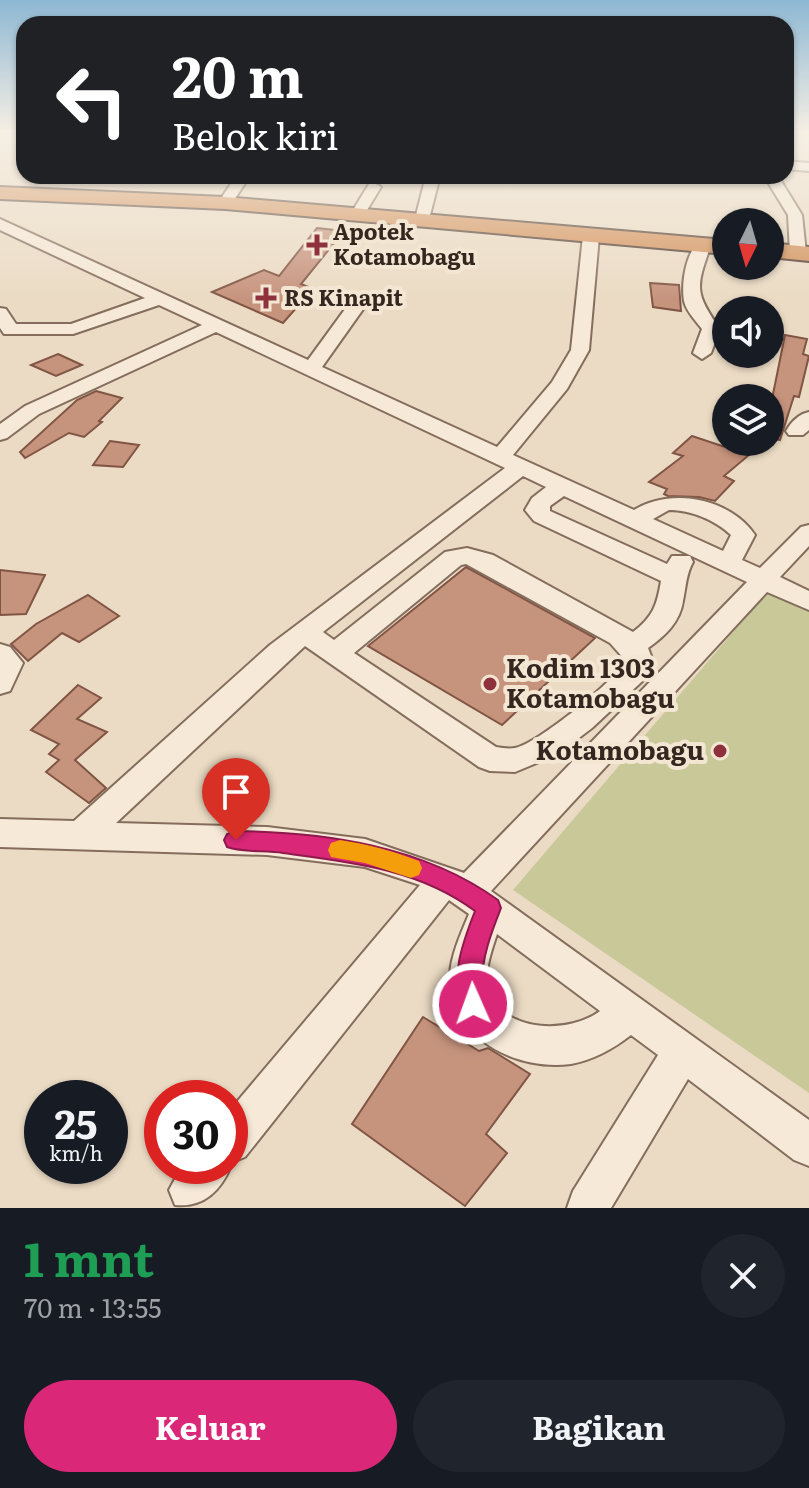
<!DOCTYPE html>
<html lang="id">
<meta charset="utf-8">
<style>
body{margin:0;font-family:Literata,serif;background:#20242c;color:#f1f3f6;height:100vh;display:flex;flex-direction:column;font-size:30px;white-space:nowrap}
*{box-sizing:border-box;margin:0}
p{font-size:26px;color:#9ea1a6}
.icon{flex:none;width:44px;height:44px;fill:none;stroke:currentColor;stroke-width:2;stroke-linecap:round;stroke-linejoin:round}
.map{position:relative;height:1208px;overflow:hidden}
.details{display:flex;flex-direction:column;background:#171b24;flex:1}
.details>*{flex:none}
.top-card{position:absolute;left:16px;top:16px;width:778px;height:168px;border-radius:24px;box-shadow:0 2px 6px #0004;background:#202124;color:#fff;overflow:hidden}
.needle{width:52px;rotate:185deg}
.buttons{position:absolute;left:712px;top:208px;display:grid;gap:16px}
.buttons a{display:grid;place-items:center;width:72px;height:72px;border-radius:50%;background:#171b24;box-shadow:0 2px 6px #0004;font-size:40px}
.speed{position:absolute;left:24px;top:1080px;display:flex;gap:16px;font-size:40px;font-weight:700;text-align:center}
.speed>*{display:grid;place-content:center;width:104px;height:104px;border-radius:50%;background:#171b24;box-shadow:0 2px 6px #0004;line-height:1}
.speed small{font-size:20px;font-weight:400}
.speed .limit{border:12px solid #d22;background:#fff;color:#111}
.pin{position:absolute;display:grid;place-items:center;width:68px;height:68px;color:#fff;margin:-82px -34px;border-radius:50% 50% 50% 0;rotate:-45deg;box-shadow:0 0 8px #0007}
.pin .icon{rotate:45deg}
.me{position:absolute;width:88px;margin:-44px;rotate:358deg;stroke-linejoin:round;filter:drop-shadow(0 0 6px #0008)}
.turn{display:flex;align-items:center;gap:28px;height:168px;padding:0 24px;font-size:36px}
.turn .icon{width:104px;height:104px;stroke-width:2.5}
.turn b{display:block;font-size:56px;line-height:68px}
.round{display:grid;place-items:center;flex:none;width:84px;height:84px;border-radius:42px;background:#20242c}
.overview{display:flex;align-items:center;justify-content:space-between;height:136px;padding:0 24px}
h1{font-size:48px;font-weight:700;line-height:60px;color:#1e9e55}
.cta{display:flex;gap:16px;margin-top:auto;padding:16px 24px}
.cta a{flex:1;height:92px;border-radius:48px;background:#db2777;color:#fff;font-size:32px;font-weight:700;line-height:92px;text-align:center}
.cta a+a{background:#20242c;color:#f1f3f6}
.map>svg:first-child{display:block}
.green{fill:#c8c899}
.lines{fill:none;stroke-linecap:round;stroke-linejoin:round}
.stream{stroke:#6d8b81;stroke-width:4}
.building{fill:#c6937d;stroke:#815544;stroke-width:2}
.minor-casing{stroke:#846d5c;stroke-width:4}
.highway-casing{stroke:#523c30;stroke-width:4}
.minor{fill:#f6e9d7;fill-rule:evenodd}
.highway{fill:#d3915b;fill-rule:evenodd}
.route{fill:#db2777;stroke:#8e194d;stroke-width:2}
.slow{fill:#f59e0b}
.poi-dot{fill:#8e313c;stroke:#f3e6d3;stroke-width:3}
.labels{text-anchor:middle;stroke-width:8;stroke-linejoin:round;paint-order:stroke}
.far-poi-label{font-size:22px;font-weight:bold;fill:#35271f;stroke:#f3e6d3;text-anchor:start}
.poi-label{font-size:26px;font-weight:bold;fill:#35271f;stroke:#f3e6d3;text-anchor:start}
</style>
<div class="map">
<svg width="809" height="1208" viewBox="0 0 809 1208">
<rect width="100%" height="100%" fill="#ebdbc4"/>
<!-- green -->
<path class="green" d="M768 591 809 612V1093L513 890Z"/>
<g class="lines">
<!-- stream -->
<path class="stream" d="M0 133 20 132"/>
</g>
<!-- building -->
<g class="building">
<path d="M317 228 344 231 301 284 313 289 283 323 212 292 264 270 279 276Z"/>
<path d="M650 283 679 285 681 311 653 307Z"/>
<path d="M785 335 807 339 803 354 809 356 799 397 794 396 780 440 770 438 774 404H771Z"/>
<path d="M58 354 82 365 56 376 31 365Z"/>
<path d="M96 391 122 398 99 421 102 422 84 437 69 433 25 458 20 452 77 400Z"/>
<path d="M692 436 749 455 724 476 734 481 715 501 699 497 668 496 664 494 667 489 649 482 683 456 673 453Z"/>
<path d="M110 441 139 445 123 467 93 465Z"/>
<path d="M466 567 595 638 502 725 368 646Z"/>
<path d="M0 570 45 575 26 614 0 615Z"/>
<path d="M88 595 119 616 79 642 62 633 28 661 11 644 36 624Z"/>
<path d="M78 685 101 698 77 719 107 732 75 760 106 788 89 803 46 772 59 760 49 754 59 744 31 730Z"/>
<path d="M423 1017 479 1051 488 1048 530 1074 486 1134 507 1153 465 1206 352 1124Z"/>
</g>
<g class="lines">
<!-- minor casing -->
<g class="minor-casing">
<g id="minor">
<path d="M786 161 809 163V171L786 169Z"/>
<path d="M236 176H250L230 206H220L218 203Z"/>
<path d="M426 176H440L429 219 422 223 415 219Z"/>
<path d="M650 176H664L665 178 658 182Z"/>
<path d="M764 176H778L802 215 806 253 804 256H792L790 253 788 215Z"/>
<path d="M374 183 381 187 364 215 362 218H352L350 215 369 184Z"/>
<path d="M0 219 308 360 351 301H363L366 305 322 367 497 447 552 382 571 350 583 236 586 233H596L599 236 589 350 567 389 513 455 634 510C671 487 730 498 755 535L742 560 760 568 801 527 809 525V546L780 577 809 591V610L767 592 491 891 809 1120V1166L794 1160 688 1079 611 1208H567L573 1191 658 1055 631 1035C613 1049 593 1060 571 1064 518 1071 457 1041 450 985 448 961 460 936 469 914L449 900 245 1157 230 1163V1110L420 885 365 867 267 855 0 847V819L74 821 270 645 505 468 216 332 39 414 7 438 0 440V424L25 406 202 325 159 305 73 334H4L0 328V308L6 309 16 324H71L145 298 0 230ZM523 476 546 487 532 498 525 510 534 521 661 581C657 605 653 617 633 632L493 555 467 548 445 552 334 640 323 632ZM564 496 747 582 464 873 365 839 267 827 116 823 305 646 479 767 490 771 515 772 558 754 592 728 651 673 655 666 648 648C665 636 680 622 683 601 686 587 686 574 693 562L690 556H672L667 564 550 511V506ZM669 510C691 510 715 520 731 535L723 551 653 519ZM466 564 610 643 626 661C616 680 537 744 515 748 509 749 502 748 496 747L354 653 461 565ZM497 934 600 1011C571 1033 508 1034 490 994 482 976 491 952 497 934Z"/>
<path d="M703 240 711 245C696 287 694 292 720 329L711 353 702 359 693 353 702 329C696 321 686 311 684 301 681 284 686 247 703 240Z"/>
<path d="M809 412V430L803 435H789L786 431C791 422 799 414 809 412Z"/>
<path d="M0 644 10 647 23 663 10 691 0 694Z"/>
<path d="M230 1163 231 1166C221 1190 204 1208 175 1205L169 1190 182 1166H230Z"/>
</g>
</g>
<!-- highway casing -->
<g class="highway-casing">
<g id="highway">
<path d="M0 187 225 197 726 240V254L225 209 0 199Z"/>
<path d="M770 243 809 247V261L770 257Z"/>
</g>
</g>
<!-- minor -->
<use href="#minor" class="minor"/>
<!-- highway -->
<use href="#highway" class="highway"/>
</g>
<!-- sky -->
<linearGradient id="sky" x2="0" y2="1"><stop stop-color="#8db8d3"/><stop offset="0.44" stop-color="#f6efe4"/><stop offset="1" stop-color="#f6efe4" stop-opacity="0"/></linearGradient>
<rect width="809" height="301" fill="url(#sky)"/>
<!-- route -->
<path class="route" d="M236 831C326 832 423 846 498 900L501 908C492 931 482 956 482 982 482 994 487 1001 482 1013L473 1017 464 1013C449 979 462 944 475 911 419 869 351 862 283 853 265 850 244 853 227 847L224 840 227 834Z"/>
<!-- slow -->
<path class="slow" d="M340 840C367 844 393 851 419 861L422 868 419 875 411 878 365 863 331 857 328 850 331 843Z"/>
<!-- markers -->
<g class="poi-dot">
<path d="M313 233h8v8h8v8h-8v8h-8v-8h-8v-8h8z"/>
<path d="M262 286h8v8h8v8h-8v8h-8v-8h-8v-8h8z"/>
<circle cx="490" cy="684" r="8"/>
<circle cx="720" cy="751" r="8"/>
</g>
<g class="labels">
<!-- far-poi labels -->
<g class="far-poi-label">
<text x="333" y="240">Apotek<tspan x="333" dy="25">Kotamobagu</tspan></text>
<text x="284" y="306">RS Kinapit</text>
</g>
<!-- poi labels -->
<g class="poi-label">
<text x="506" y="678">Kodim 1303<tspan x="506" dy="30">Kotamobagu</tspan></text>
<text x="704" y="760" text-anchor="end">Kotamobagu</text>
</g>
</g>
</svg>
<div class="buttons">
<a><svg class="needle" viewBox="-14 -14 28 28"><path d="M0-13l5 13h-10z" fill="#e53935"/><path d="M0 13l5-13h-10z" fill="#9ea1a6"/></svg></a>
<a><svg class="icon" aria-label="sound" viewBox="0 0 24 24"><path d="M4 9h4l5-4v14l-5-4H4zM17 9q2 3 0 6"/></svg></a>
<a><svg class="icon" aria-label="layers" viewBox="0 0 24 24"><path d="M12 4l9 5-9 5-9-5zM3 14l9 5 9-5"/></svg></a>
</div>
<div class="speed"><div>25<small>km/h</small></div><div class="limit">30</div></div>
<div class="pin" style="left:236px;top:840px;background:#d93025"><svg class="icon" aria-label="arrive" viewBox="0 0 24 24"><path d="M6 21V4h12l-3 4 3 4H6"/></svg></div>
<svg class="me" style="left:473px;top:1004px" viewBox="-20 -20 40 40"><circle r="17" fill="#db2777" stroke="#fff" stroke-width="3"/><path d="M0-11L8 9 0 5-8 9z" fill="#fff"/></svg>
<div class="top-card">
<div class="turn"><svg class="icon" aria-label="left" viewBox="0 0 24 24"><path d="M17 20v-9H6M10 6l-5 5 5 5"/></svg><div><b>20 m</b>Belok kiri</div></div>
</div>
</div>
<section class="details">
<div class="overview"><div><h1>1 mnt</h1><p>70 m · 13:55</p></div><a class="round"><svg class="icon" aria-label="close" viewBox="0 0 24 24"><path d="M6 6l12 12M18 6L6 18"/></svg></a></div>
<div class="cta"><a>Keluar</a><a>Bagikan</a></div>
</section>
